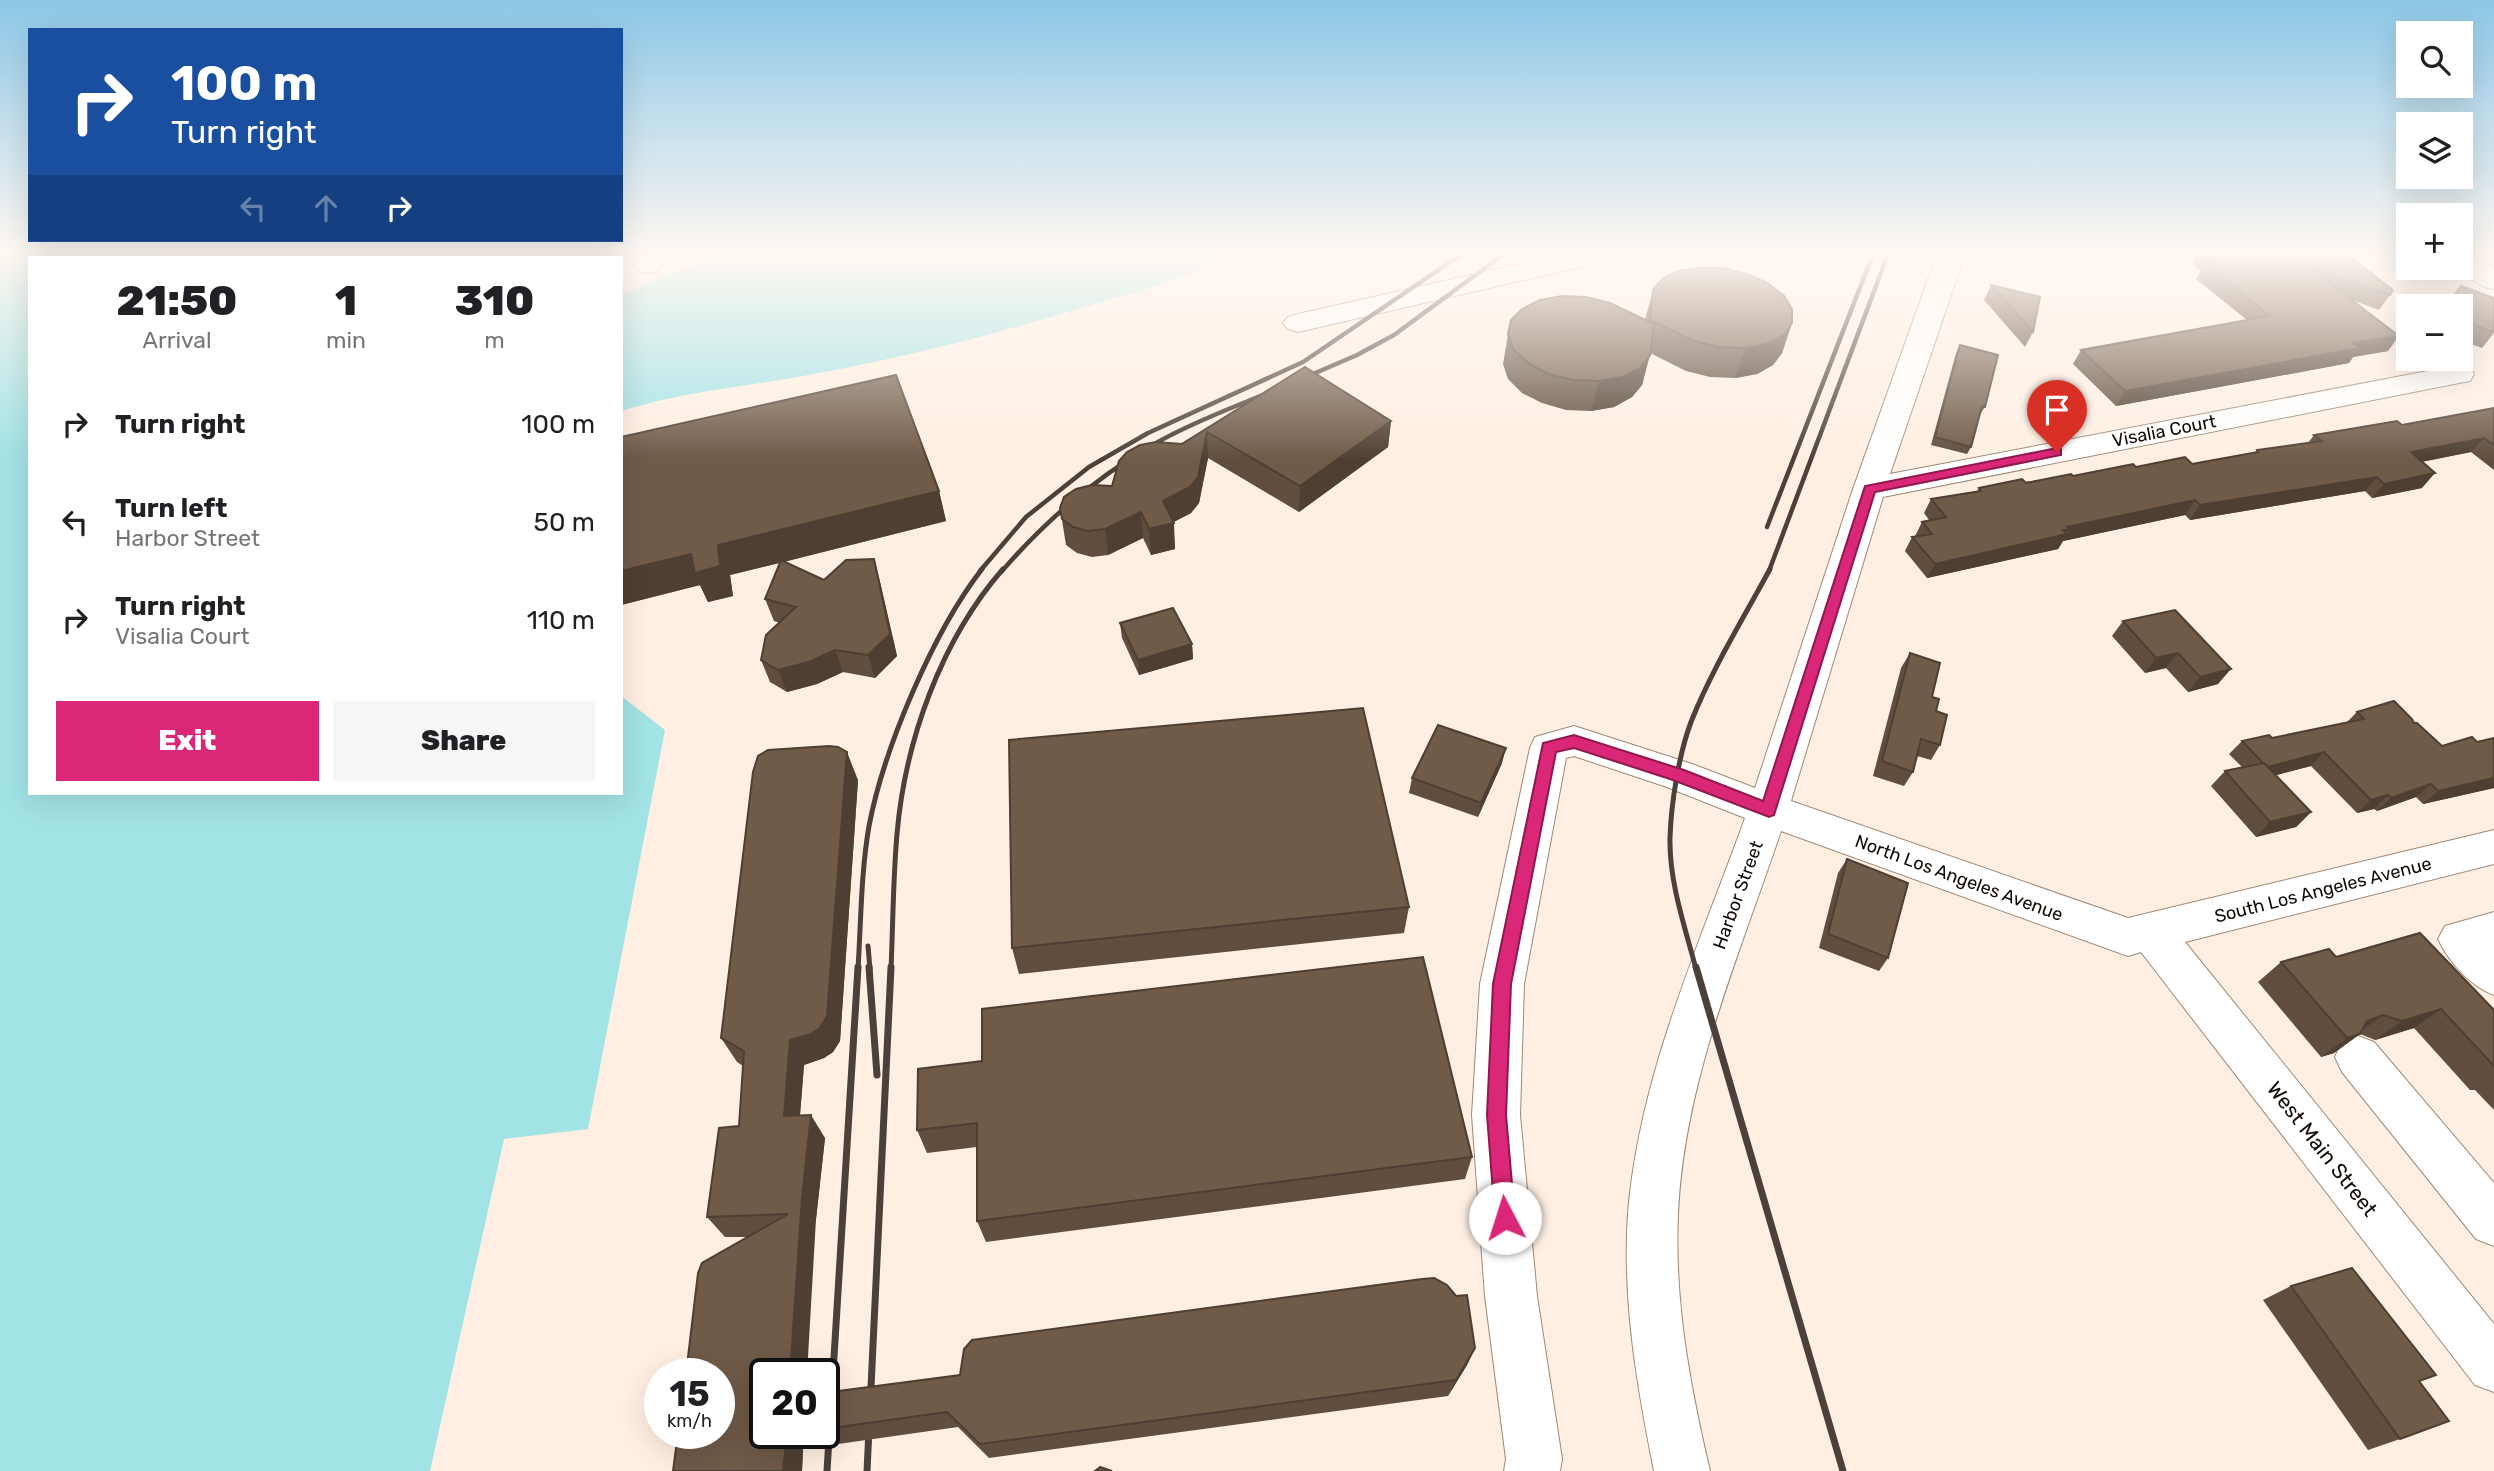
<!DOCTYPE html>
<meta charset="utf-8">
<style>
body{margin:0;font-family:Rubik,sans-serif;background:#f6f6f6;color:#202124;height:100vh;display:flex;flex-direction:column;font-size:26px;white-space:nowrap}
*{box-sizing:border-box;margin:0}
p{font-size:23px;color:#757577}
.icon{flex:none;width:38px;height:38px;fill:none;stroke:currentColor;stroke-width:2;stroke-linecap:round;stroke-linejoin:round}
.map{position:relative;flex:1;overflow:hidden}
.details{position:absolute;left:28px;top:256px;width:595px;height:539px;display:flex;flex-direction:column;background:#fff;border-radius:0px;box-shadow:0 7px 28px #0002}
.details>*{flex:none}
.banner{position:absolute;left:28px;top:28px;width:595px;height:214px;border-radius:0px;box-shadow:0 7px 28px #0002;background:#1a4fa0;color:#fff;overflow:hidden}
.tools{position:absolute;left:2396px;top:21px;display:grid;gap:14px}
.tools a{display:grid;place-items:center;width:77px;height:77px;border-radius:0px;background:#fff;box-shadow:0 7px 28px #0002;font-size:35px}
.speed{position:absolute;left:644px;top:1358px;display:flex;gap:14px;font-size:35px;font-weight:700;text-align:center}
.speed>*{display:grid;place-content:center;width:91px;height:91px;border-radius:50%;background:#fff;box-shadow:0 7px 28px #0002;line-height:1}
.speed small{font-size:18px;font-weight:400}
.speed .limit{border:4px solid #111;border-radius:10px;background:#fff;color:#111}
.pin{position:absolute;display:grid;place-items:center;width:60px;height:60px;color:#fff;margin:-72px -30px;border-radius:50% 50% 50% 0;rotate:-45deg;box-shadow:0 0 7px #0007}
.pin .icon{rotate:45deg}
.me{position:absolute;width:77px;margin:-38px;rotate:355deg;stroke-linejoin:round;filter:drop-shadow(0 0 5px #0008)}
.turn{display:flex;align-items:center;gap:24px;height:147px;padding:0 28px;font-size:32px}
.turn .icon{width:91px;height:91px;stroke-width:2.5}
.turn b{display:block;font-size:49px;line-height:60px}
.lanes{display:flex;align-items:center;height:66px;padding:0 28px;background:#0003;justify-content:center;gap:35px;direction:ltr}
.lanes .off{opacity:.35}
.eta{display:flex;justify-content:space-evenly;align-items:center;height:119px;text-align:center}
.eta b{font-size:42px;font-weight:800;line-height:49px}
.action{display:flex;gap:14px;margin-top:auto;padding:14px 28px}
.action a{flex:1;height:80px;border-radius:0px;background:#db2777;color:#fff;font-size:28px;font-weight:800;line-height:80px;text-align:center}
.action a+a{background:#f6f6f6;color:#202124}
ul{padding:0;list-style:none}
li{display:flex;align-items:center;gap:21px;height:98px;padding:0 28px}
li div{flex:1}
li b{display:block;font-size:26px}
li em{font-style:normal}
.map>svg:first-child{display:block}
.water{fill:#a2e3e5}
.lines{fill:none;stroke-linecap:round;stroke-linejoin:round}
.minor-casing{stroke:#9f8875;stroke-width:2}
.minor{fill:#fff;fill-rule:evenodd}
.rail-far2{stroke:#4b413a;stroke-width:4.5}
.rail-far1{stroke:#4b413a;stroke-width:5}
.rail{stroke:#4b413a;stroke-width:7}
.wall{fill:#604d3e}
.shaded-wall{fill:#4e3f32}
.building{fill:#705a48;stroke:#4e3f32;stroke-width:2}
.route{fill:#db2777;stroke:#8e194d;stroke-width:2}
.labels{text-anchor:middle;stroke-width:5;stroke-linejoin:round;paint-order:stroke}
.street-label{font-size:18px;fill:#130b05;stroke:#fff}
.near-street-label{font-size:21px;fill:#130b05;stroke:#fff}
</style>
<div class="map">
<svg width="2494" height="1471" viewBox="0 0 2494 1471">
<rect width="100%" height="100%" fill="#ffefe3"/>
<!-- water -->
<g class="water">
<path d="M0 254H159L160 257H30V793H621V696L665 730 588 1129 504 1139 430 1471H0Z"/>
<path d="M721 254H1220C1192 280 1138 291 1102 302 1004 332 905 358 803 376 742 387 680 392 621 411V294Z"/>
</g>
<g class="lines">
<!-- minor casing -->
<g class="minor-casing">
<g id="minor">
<path d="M638 254H666L658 271 648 273 638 271 634 265Z"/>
<path d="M1563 254H1615L1612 260 1602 262 1298 332 1288 329 1283 323 1288 317 1298 314Z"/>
<path d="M1937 254H1965L1890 474 2459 365 2470 367 2474 374 2470 381 2459 383 1883 497 1791 801 2128 918 2494 830V864L2185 942 2494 1324V1392L2475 1385 2141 952 2128 956 1781 831C1739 956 1684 1081 1678 1214 1674 1301 1690 1386 1710 1471H1654C1637 1386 1622 1300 1628 1213 1639 1076 1699 946 1745 818L1664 786 1574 756 1566 758 1524 984 1520 1115 1537 1296 1562 1459 1560 1471H1504L1506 1459 1485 1296 1472 1115 1480 984 1530 748 1535 737 1574 726 1692 764 1755 788 1853 489Z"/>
<path d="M2460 254H2472L2494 269V289L2484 287 2455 268H2460Z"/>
<path d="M2494 912V995C2470 986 2449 962 2438 939L2445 926Z"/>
<path d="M2358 1036 2374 1042 2494 1183V1246L2476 1239 2342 1072 2335 1057 2342 1042Z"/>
</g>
</g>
<!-- minor -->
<use href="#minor" class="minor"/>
<!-- rail-far2 -->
<g class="rail-far2">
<path d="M1299 380 1357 355 1394 335 1504 254"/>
<path d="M1767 527 1873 254"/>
<path d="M980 571 1026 517 1089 467 1148 433 1303 362 1462 254"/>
<path d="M1002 571C1047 519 1097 476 1158 442 1193 422 1232 408 1270 392"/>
<path d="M1769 571 1888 254"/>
</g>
<!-- rail-far1 -->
<g class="rail-far1">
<path d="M868 946 870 969"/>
<path d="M858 969C861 921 861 872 869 826 884 748 933 632 982 569"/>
<path d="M891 969C893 924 893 879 897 834 905 741 941 640 1003 569"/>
<path d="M1696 969C1685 927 1669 882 1670 838 1671 803 1679 754 1691 722 1712 669 1743 619 1770 569"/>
</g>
<!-- rail -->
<g class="rail">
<path d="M869 967 877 1075"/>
<path d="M1696 967 1843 1471"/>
<path d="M827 1471 858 967"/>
<path d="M867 1471 891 967"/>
</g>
</g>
<!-- wall -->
<g class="wall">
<path d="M2198 254H2346L2390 295 2379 310 2352 300 2388 351 2353 357 2349 363 2116 406 2073 364 2081 350 2247 320 2196 279 2201 271 2192 264Z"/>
<path d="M1991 285 2033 332 2025 347 1984 300Z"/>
<path d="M2461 286 2494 298V333L2482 348 2460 340V306H2445Z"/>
<path d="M1653 290 1792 323 1782 353 1773 365 1757 374 1735 378 1710 377 1686 371 1650 353 1642 385 1632 397 1614 407 1591 411 1566 410 1542 403 1522 393 1508 379 1503 364 1508 334 1645 320Z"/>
<path d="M1960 345 1985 407 1980 414 1971 447 1967 454 1931 445 1956 353Z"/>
<path d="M1305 367 1391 421 1388 447 1299 512 1208 458 1199 503 1191 513 1173 522 1175 549 1151 555 1143 538 1108 555 1092 557 1077 553 1066 545 1060 508 1112 486Z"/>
<path d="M2494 408V470L2471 452 2422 462V488L2372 498 2365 491 2190 520 2185 515 2063 541 2058 549 1927 578 1905 551 1912 537 1915 536 1922 522 1929 520 1924 513 1931 499 1977 491 1979 488 2136 467 2192 464 2255 453 2257 450 2308 443 2314 435 2402 425Z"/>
<path d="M621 437 939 491 946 521 784 562 824 580 874 559 880 582 897 656 875 678 843 672 817 684 787 692 770 682 761 660 780 623 774 621 765 599 780 563 730 575 733 596 708 602 700 585 621 605Z"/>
<path d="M2175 610 2218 684 2188 692 2166 668 2145 673 2112 636 2123 621Z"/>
<path d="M1120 623 1192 644 1193 659 1139 675 1122 638Z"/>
<path d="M1910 653 1932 697 1936 711 1940 745 1931 760 1917 756 1913 772 1904 786 1873 776 1901 668Z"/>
<path d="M2357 712 2414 723 2442 746 2477 742 2494 738V788L2423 804 2416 797 2377 811 2374 809 2357 813 2311 766 2276 775 2311 812 2296 827 2256 837 2211 786 2225 771 2242 767 2229 754 2242 741 2272 738 2346 723Z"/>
<path d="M1502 763 1478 817 1409 793 1412 778Z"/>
<path d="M858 780 840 1041 833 1052 824 1058 804 1065 800 1115 825 1138 816 1219 765 1433H824V1393L1475 1348 1467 1365 1448 1396 989 1458 958 1427 803 1449 802 1471H673L749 1237H725L707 1217 739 1126 743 1066 737 1062 721 1038Z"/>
<path d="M1847 859 1888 958 1879 971 1819 948 1838 873Z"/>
<path d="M1409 907 1404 933 1019 974 1012 948Z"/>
<path d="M2336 957 2494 1010V1110L2475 1090H2470L2414 1028 2375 1040 2360 1034 2334 1053 2321 1057 2258 982 2281 962Z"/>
<path d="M918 1069 1472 1157 1465 1179 986 1242 977 1221V1147L927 1153 917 1130Z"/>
<path d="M2291 1286 2419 1381 2400 1439 2368 1450 2263 1300Z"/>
</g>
<!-- shaded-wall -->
<g class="shaded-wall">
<path d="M1792 323 1782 353 1773 365 1757 374 1735 378 1745 348Z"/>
<path d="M2399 336 2388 351 2353 357 2349 363 2116 406 2125 391 2353 343Z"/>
<path d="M1650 355 1642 385 1632 397 1614 407 1591 411 1599 381Z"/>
<path d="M1391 421 1388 447 1299 512 1300 486Z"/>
<path d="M1207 432 1208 458 1199 503 1191 513 1170 524 1174 523 1175 549 1151 555 1149 529 1163 501Z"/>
<path d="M2484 438 2471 452 2399 466 2411 452Z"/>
<path d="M2435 473 2422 488 2372 498 2384 484Z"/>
<path d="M2377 477 2365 491 2190 520 2200 505Z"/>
<path d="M939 491 946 521 730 575 733 596 708 602 700 585 621 605V571L691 554 718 545Z"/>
<path d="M2195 500 2185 515 2063 541 2058 549 1927 578 1935 564 2066 535 2069 530 2067 527Z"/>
<path d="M1141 512 1143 538 1108 555 1105 529Z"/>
<path d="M874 559 880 582 897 656 875 678 868 655Z"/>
<path d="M1192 644 1193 659 1139 675 1138 660Z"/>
<path d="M835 650 843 672 817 684 787 692 778 670Z"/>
<path d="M2178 653 2166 668 2145 673 2156 658Z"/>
<path d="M2231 669 2218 684 2188 692 2200 677Z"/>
<path d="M1506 748 1502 763 1478 817 1481 803Z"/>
<path d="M847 752 858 780 840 1041 833 1052 824 1058 804 1065 798 1139 784 1116 790 1040Z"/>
<path d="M2324 752 2311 766 2254 781 2267 767Z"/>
<path d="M2494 778V788L2423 804 2438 791Z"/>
<path d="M2431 784 2416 797 2377 811 2391 798Z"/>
<path d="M2388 795 2374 809 2357 813 2371 800Z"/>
<path d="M2311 812 2296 827 2256 837 2270 822Z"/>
<path d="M2441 1009 2414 1028 2375 1040 2402 1021Z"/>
<path d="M2383 1015 2357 1034 2367 1021Z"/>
<path d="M2360 1034 2334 1053 2321 1057 2347 1038Z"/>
<path d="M811 1115 825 1138 816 1219 807 1374H790L802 1198Z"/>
<path d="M1475 1348 1467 1365 1448 1396 1456 1380Z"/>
<path d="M787 1434 803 1449 802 1471H783Z"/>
</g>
<!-- building -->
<g class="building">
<path d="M2208 254H2346L2393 290 2390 295 2306 265 2399 336 2353 343 2360 348 2125 391 2081 350 2270 316 2205 264 2218 263Z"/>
<path d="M1700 268H1723L1747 274 1768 283 1784 296 1792 309V323L1784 335 1767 344 1745 348 1719 347 1694 341 1650 320 1653 290 1662 279 1678 271Z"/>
<path d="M1991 285 2040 297 2033 332Z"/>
<path d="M2461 286 2494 298V332L2460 320V306H2447Z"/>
<path d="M1562 296 1586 297 1610 303 1654 324 1650 355 1640 368 1622 377 1599 381 1573 380 1548 374 1528 363 1513 349 1508 334 1511 320 1522 309 1540 300Z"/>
<path d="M1960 345 1998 355 1985 407 1982 406 1971 447 1935 437Z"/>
<path d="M1305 367 1391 421 1300 486 1207 432 1198 477 1190 487 1163 501 1174 523 1149 529 1141 512 1105 529 1088 531 1073 527 1062 519 1060 508 1064 497 1076 489 1092 485 1112 486 1119 461 1127 452 1140 445 1156 442 1182 444Z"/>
<path d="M896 375 939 491 718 545 720 566 695 573 691 554 621 571V437Z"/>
<path d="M2494 408V445L2484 438 2411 452 2435 473 2384 484 2377 477 2200 505 2195 500 2067 527 2069 530H2063L2067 534 1935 564 1912 537 1932 534 1922 522 1946 517 1931 499 1981 491 1979 488 2022 479 2026 483 2071 474 2073 476 2133 464 2136 467 2185 457 2192 464 2258 452 2257 450 2322 441 2314 435 2397 421 2402 425Z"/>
<path d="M874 559 890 634 868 655 835 650 809 662 778 670 761 660 766 635 796 607 765 599 781 560 824 580 846 560Z"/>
<path d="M1173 608 1192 644 1138 660 1120 623Z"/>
<path d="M2175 610 2231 669 2200 677 2178 653 2156 658 2123 621Z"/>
<path d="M1910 653 1940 663 1932 697 1939 699 1936 711 1947 715 1940 745 1921 739 1913 772 1882 761Z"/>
<path d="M2394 701 2412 719 2414 723H2417L2442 746 2472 737 2477 742 2494 738V778L2438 791 2431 784 2391 798 2388 795 2371 800 2324 752 2268 767 2264 763H2263L2242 741 2269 735 2272 738 2364 719 2357 712Z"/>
<path d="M1363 708 1409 907 1012 948 1009 740Z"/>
<path d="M1438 725 1506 748 1481 803 1412 778Z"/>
<path d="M829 746 838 747 847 752 827 1016 820 1028 811 1034 790 1040 784 1116 811 1115 802 1198 790 1374H765V1433H791L787 1434 783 1471H673L678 1433H719V1374H686L698 1273 702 1263 788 1214 707 1217 719 1128 739 1126 744 1051 721 1038 753 772 758 756 768 750Z"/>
<path d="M2264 763 2311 812 2270 822 2225 771Z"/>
<path d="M1847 859 1908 883 1888 958 1828 934Z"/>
<path d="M2420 933 2494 1010V1066L2441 1009 2402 1021 2383 1015 2367 1021 2360 1034 2347 1038 2281 962 2329 949 2336 957Z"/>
<path d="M1423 957 1472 1157 977 1221V1123L917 1130 918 1069 982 1061V1009Z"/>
<path d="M2352 1268 2436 1375 2419 1381 2449 1421 2400 1439 2291 1286Z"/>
<path d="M1434 1278 1447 1285 1456 1296 1467 1295 1475 1348 1456 1380 980 1444 947 1412 824 1429V1393L960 1375 964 1349 972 1340 1422 1279Z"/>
<path d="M1100 1467 1112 1471H1095Z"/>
</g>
<!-- sky -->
<linearGradient id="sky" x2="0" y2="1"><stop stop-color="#8cc7e7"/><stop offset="0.55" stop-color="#fff8f2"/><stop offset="1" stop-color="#fff8f2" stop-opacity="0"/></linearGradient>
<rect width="2494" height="460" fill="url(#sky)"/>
<!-- route -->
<path class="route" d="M2057 448 2061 449V455L1875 492 1774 815 1769 817 1673 780 1574 748 1556 752 1511 984 1506 1115 1515 1218 1512 1226 1505 1229 1498 1226 1495 1218 1487 1115 1493 984 1543 743 1574 735 1684 770 1763 801 1865 486Z"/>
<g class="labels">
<!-- street labels -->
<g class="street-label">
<text transform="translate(2164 431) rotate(-11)" y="6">Visalia Court</text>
<text transform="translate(1959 878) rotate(20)" y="6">North Los Angeles Avenue</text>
<text transform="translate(2323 890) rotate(-14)" y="6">South Los Angeles Avenue</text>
<text transform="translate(1738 895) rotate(-70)" y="6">Harbor Street</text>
</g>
<!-- near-street labels -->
<g class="near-street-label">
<text transform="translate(2322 1149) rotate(52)" y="7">West Main Street</text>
</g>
</g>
</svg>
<div class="tools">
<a><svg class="icon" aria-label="search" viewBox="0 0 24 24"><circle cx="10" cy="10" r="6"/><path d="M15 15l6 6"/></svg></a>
<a><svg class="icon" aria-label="layers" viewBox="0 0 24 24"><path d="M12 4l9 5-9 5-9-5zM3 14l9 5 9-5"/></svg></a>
<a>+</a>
<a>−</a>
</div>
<div class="speed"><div>15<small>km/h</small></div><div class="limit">20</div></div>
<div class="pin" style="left:2057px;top:452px;background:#d93025"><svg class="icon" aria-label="arrive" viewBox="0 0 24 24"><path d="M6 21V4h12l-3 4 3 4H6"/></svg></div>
<svg class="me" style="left:1505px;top:1218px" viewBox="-20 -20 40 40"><circle r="19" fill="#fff"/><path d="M0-13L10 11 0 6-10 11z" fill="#db2777"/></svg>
<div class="banner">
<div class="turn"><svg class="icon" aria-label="right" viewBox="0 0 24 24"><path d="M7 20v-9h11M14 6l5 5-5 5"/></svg><div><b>100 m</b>Turn right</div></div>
<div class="lanes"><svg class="icon off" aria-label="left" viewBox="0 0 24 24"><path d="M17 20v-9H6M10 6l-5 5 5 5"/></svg><svg class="icon off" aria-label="ahead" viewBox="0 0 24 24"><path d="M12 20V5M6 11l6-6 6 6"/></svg><svg class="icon" aria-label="right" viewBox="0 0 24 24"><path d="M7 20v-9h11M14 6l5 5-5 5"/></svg></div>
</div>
<section class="details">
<div class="eta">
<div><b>21:50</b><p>Arrival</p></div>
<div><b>1</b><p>min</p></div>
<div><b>310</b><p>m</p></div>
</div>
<ul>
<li><svg class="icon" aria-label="right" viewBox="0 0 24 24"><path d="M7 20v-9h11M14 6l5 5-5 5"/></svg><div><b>Turn right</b></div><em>100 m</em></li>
<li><svg class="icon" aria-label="left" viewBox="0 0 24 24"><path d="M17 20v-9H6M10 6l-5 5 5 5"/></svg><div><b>Turn left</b><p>Harbor Street</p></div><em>50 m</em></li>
<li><svg class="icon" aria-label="right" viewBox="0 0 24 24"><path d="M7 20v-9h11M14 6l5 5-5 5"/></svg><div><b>Turn right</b><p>Visalia Court</p></div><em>110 m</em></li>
</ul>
<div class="action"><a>Exit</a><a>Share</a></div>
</section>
</div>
